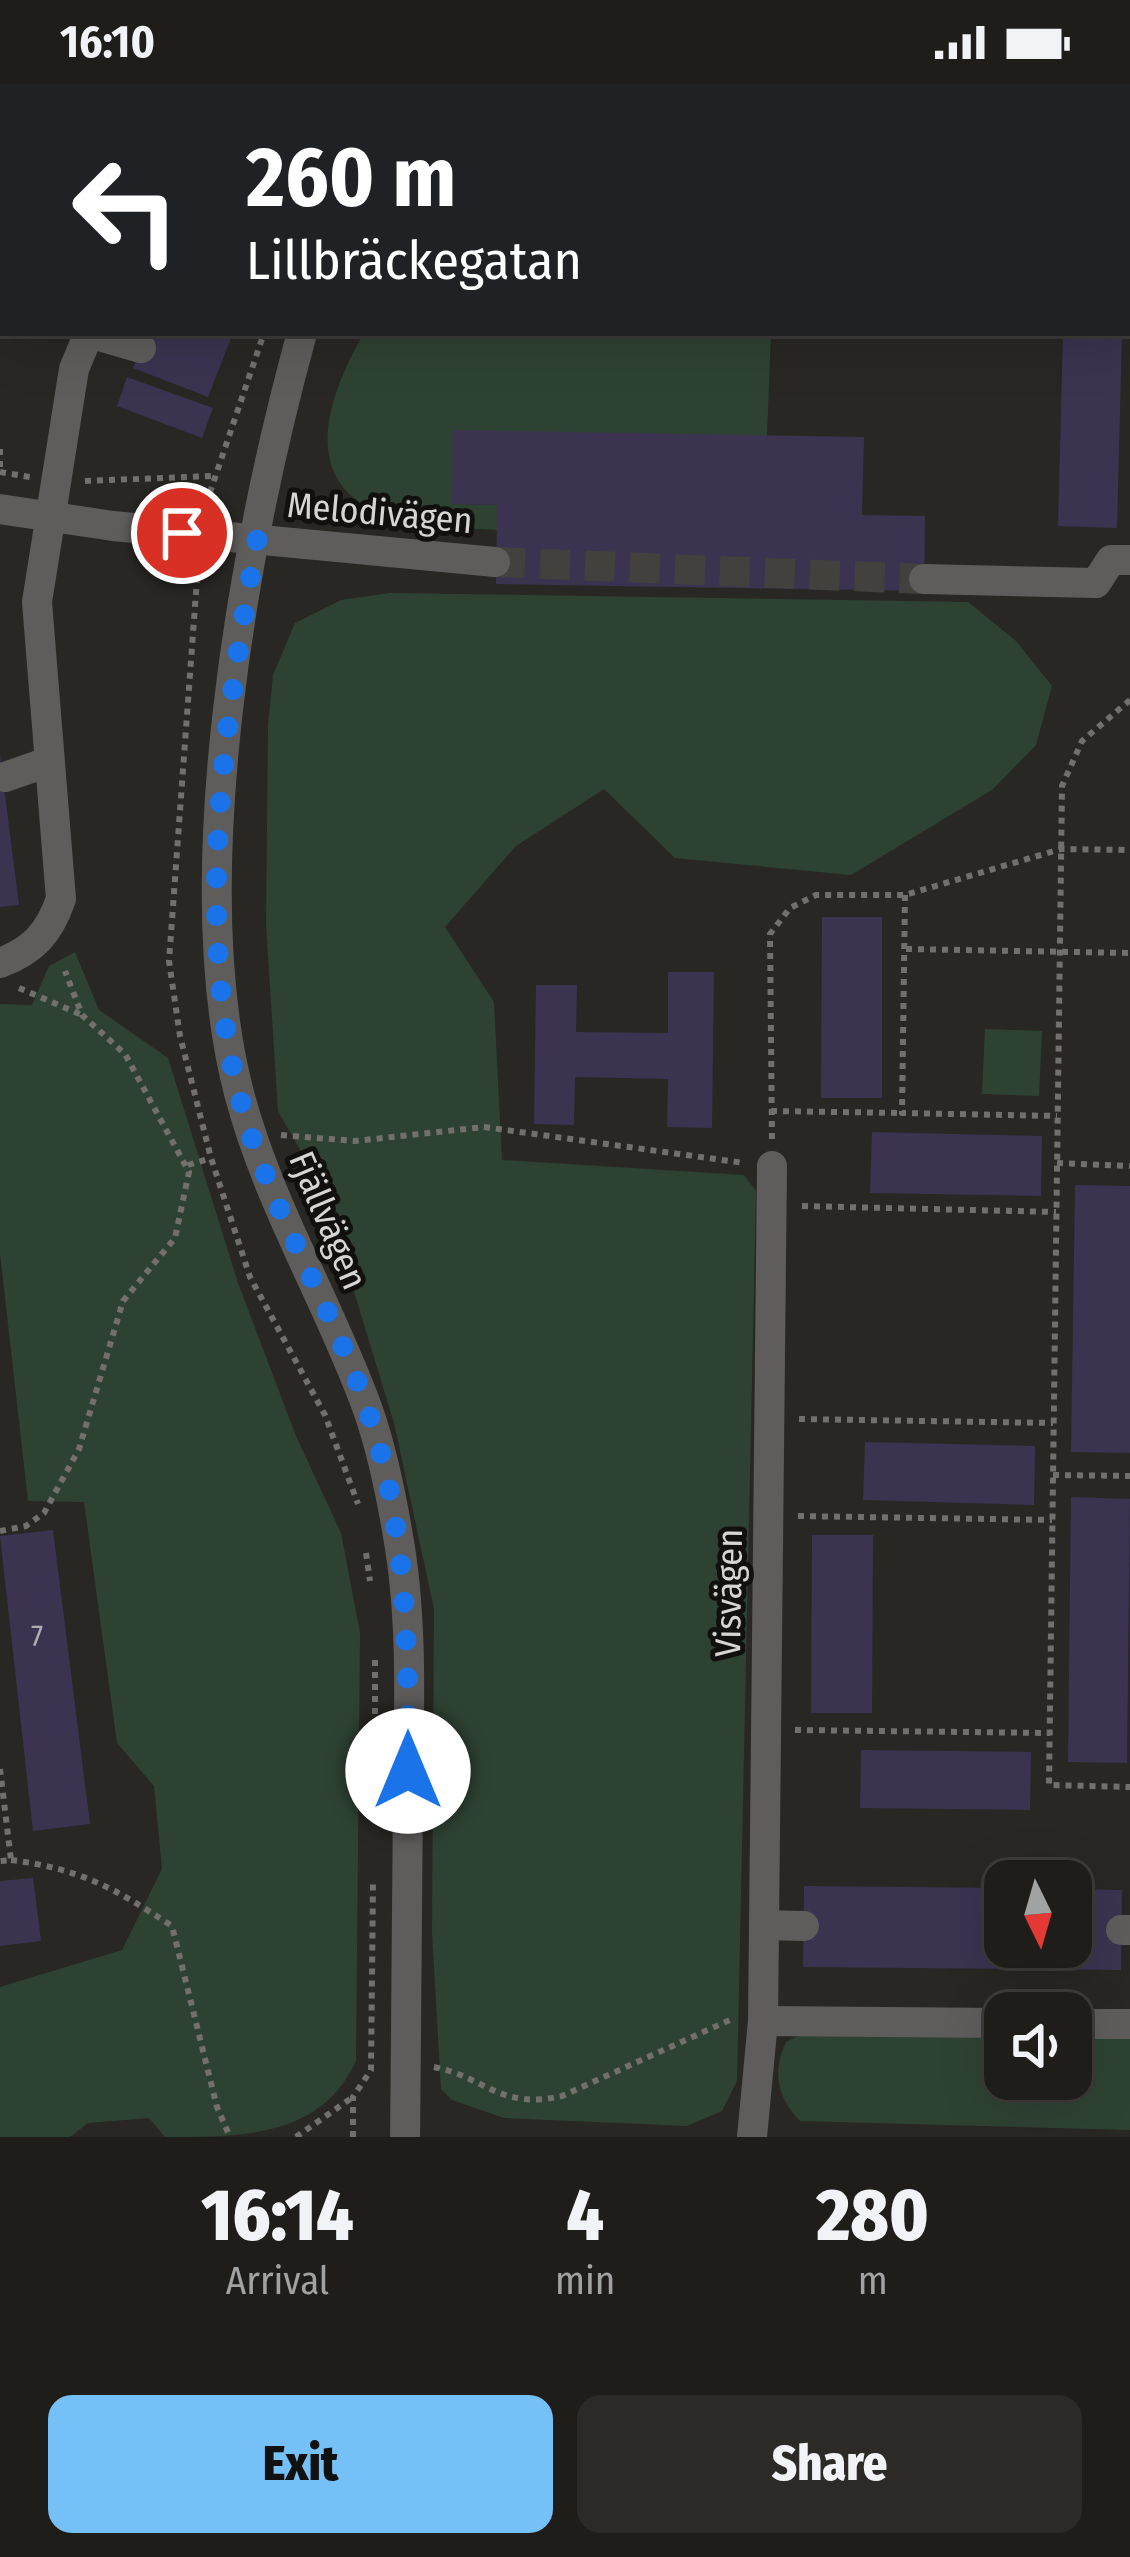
<!DOCTYPE html>
<meta charset="utf-8">
<style>
body{margin:0;font-family:"Fira Sans Condensed",sans-serif;background:#2c2a27;color:#f1f3f6;height:100vh;display:flex;flex-direction:column;font-size:45px;white-space:nowrap}
*{box-sizing:border-box;margin:0}
p{font-size:39px;color:#a1a2a2}
.icon{flex:none;width:66px;height:66px;fill:none;stroke:currentColor;stroke-width:2;stroke-linecap:round;stroke-linejoin:round}
.map{position:relative;height:2053px;overflow:hidden}
.details{display:flex;flex-direction:column;background:#1f1d1a;flex:1}
.details>*{flex:none}
.banner{position:absolute;left:0px;top:0px;width:1131px;height:252px;box-shadow:0 12px 48px #0002,0 0 0 3px #3c3b39;background:#202124;color:#fff;overflow:hidden}
.needle{width:78px;rotate:175deg}
.tools{position:absolute;left:984px;top:1776px;display:grid;gap:24px}
.tools a{display:grid;place-items:center;width:108px;height:108px;border-radius:24px;background:#1f1d1a;box-shadow:0 12px 48px #0002,0 0 0 3px #3c3b39;font-size:60px}
.pin{position:absolute;display:grid;place-items:center;width:102px;height:102px;color:#fff;margin:-51px;border:6px solid #fff;border-radius:50%;box-shadow:0 3px 12px #0007}
.me{position:absolute;width:132px;margin:-66px;rotate:0deg;stroke-linejoin:round;filter:drop-shadow(0 0 9px #0008)}
.turn{display:flex;align-items:center;gap:42px;height:252px;padding:0 48px;font-size:54px}
.turn .icon{width:156px;height:156px;stroke-width:2.5}
.turn b{display:block;font-size:84px;line-height:102px}
.eta{display:flex;justify-content:space-evenly;align-items:center;height:204px;text-align:center}
.eta b{font-size:72px;font-weight:800;line-height:84px}
.primary-button{display:flex;gap:24px;margin-top:auto;padding:24px 48px}
.primary-button a{flex:1;height:138px;border-radius:24px;background:#75c0f6;color:#111;font-size:48px;font-weight:800;line-height:138px;text-align:center}
.primary-button a+a{background:#2c2a27;color:#f1f3f6}
.status{display:flex;justify-content:space-between;align-items:center;height:84px;padding:0 60px;background:#1f1d1a;direction:ltr}
.status svg{height:33px;fill:currentColor}
.map>svg:first-child{display:block}
.green{fill:#2e4233}
.building{fill:#3b3350}
.lines{fill:none;stroke-linecap:round;stroke-linejoin:round}
.minor-tunnel{stroke:#43413d;stroke-width:30;stroke-dasharray:30 15;stroke-linecap:butt}
.path{stroke:#72706d;stroke-width:6;stroke-dasharray:6 6;stroke-linecap:butt}
.minor{stroke:#5f5d5b;stroke-width:30}
.route{stroke:#1a73e8;stroke-width:21;stroke-dasharray:0 37.8}
.labels{text-anchor:middle;stroke-width:10;stroke-linejoin:round;paint-order:stroke}
.number-label{font-size:30px;fill:#afacb2}
.street-label{font-size:36px;fill:#d6d5d2;stroke:#11100e}
</style>
<div class="status"><b>16:10</b><svg viewBox="0 0 49 12"><path d="M0 12V9h3v3zM5 12V6h3v6zM10 12V3h3v9zM15 12V0h3v12zM26 1h20v11H26zM47 4h2v5h-2z"/></svg></div>
<div class="map">
<svg width="1130" height="2053" viewBox="0 0 1130 2053">
<rect width="100%" height="100%" fill="#292723"/>
<!-- green -->
<g class="green">
<path d="M364 249H771L767 352 453 420 497 421V446C466 444 433 444 403 437 295 410 323 320 364 249Z"/>
<path d="M390 509 968 518 1016 557 1052 602 1036 661 992 706 851 791 675 774 604 705 516 762 445 843 494 918 502 1076 744 1091 756 1107 737 1997 722 2027 687 2042 504 2034 452 2016 441 2005 432 1849 434 1525 394 1339 323 1106 278 1027 266 840 268 642 273 591 295 539 341 516Z"/>
<path d="M75 868 99 926 168 974 238 1199 296 1352 341 1449 360 1549 356 1977C321 2053 244 2053 165 2053L149 2034 88 2039 70 2053H0V1903L122 1866 162 1785 154 1702 117 1659 84 1418 28 1417 0 1169V920L32 921 49 882Z"/>
<path d="M985 945 1042 947 1039 1012 982 1010Z"/>
<path d="M806 1948 1005 1952V1995H1071V1953L1130 1954V2046L800 2037C777 2013 772 1988 786 1958Z"/>
</g>
<!-- building -->
<g class="building">
<path d="M147 249H233L208 313 133 284Z"/>
<path d="M1063 249H1122L1117 444 1058 442Z"/>
<path d="M127 293 213 324 202 354 117 322Z"/>
<path d="M454 346 864 353 862 431 925 432 924 507 496 500 497 421 452 420Z"/>
<path d="M0 671 19 821 0 823Z"/>
<path d="M822 833H882V1014H821Z"/>
<path d="M668 888H714L712 1044 667 1043 668 995 575 993 574 1041 534 1040 536 901H577L576 948 668 949Z"/>
<path d="M872 1048 1042 1052 1041 1112 870 1109Z"/>
<path d="M1075 1101 1130 1102V1369L1071 1368Z"/>
<path d="M865 1358 1035 1362 1034 1421 863 1416Z"/>
<path d="M1071 1413 1130 1415 1127 1679 1068 1678Z"/>
<path d="M53 1446 90 1740 33 1747 0 1452Z"/>
<path d="M812 1451H873L872 1629H811Z"/>
<path d="M861 1666 1031 1668 1030 1726 860 1724Z"/>
<path d="M33 1794 41 1857 0 1862V1797Z"/>
<path d="M804 1802 1005 1804V1863H1071V1805L1122 1806 1121 1886 803 1883Z"/>
</g>
<g class="lines">
<!-- minor-tunnel -->
<path class="minor-tunnel" d="M495 478 924 495"/>
<!-- path -->
<g class="path">
<path d="M656 0 664 3"/>
<path d="M226 3 227 0"/>
<path d="M356 3 357 0"/>
<path d="M481 3 482 0"/>
<path d="M1054 3V0"/>
<path d="M1128 50H1130"/>
<path d="M0 365V387"/>
<path d="M0 388 30 393"/>
<path d="M85 397 213 392"/>
<path d="M206 420 264 249"/>
<path d="M198 481 169 877 180 952 211 1074 250 1193 325 1331 358 1420"/>
<path d="M1130 616 1082 657 1062 702 1049 1701 1130 1703"/>
<path d="M905 811 902 1029 1057 1032"/>
<path d="M906 865 1130 869"/>
<path d="M19 904 82 931"/>
<path d="M771 1027 902 1029"/>
<path d="M281 1051 355 1057 484 1043 744 1079"/>
<path d="M772 1055 770 850 790 824 816 811H905L1061 765 1130 766"/>
<path d="M1057 1079 1130 1082"/>
<path d="M188 1081 211 1074"/>
<path d="M802 1122 1056 1128"/>
<path d="M799 1335 1053 1339"/>
<path d="M1053 1391 1130 1392"/>
<path d="M798 1432 1052 1436"/>
<path d="M0 1447 26 1442 44 1429 79 1365 123 1217 175 1154 189 1088 125 970 82 931 65 887"/>
<path d="M366 1469 370 1497"/>
<path d="M375 1576V1653"/>
<path d="M795 1646 1050 1649"/>
<path d="M0 1685 11 1776 0 1777"/>
<path d="M11 1776C81 1785 114 1804 172 1842L217 2023 230 2053"/>
<path d="M434 1983C487 1994 500 2026 562 2012L732 1935"/>
<path d="M296 2053 353 2013"/>
<path d="M353 2053V2013L371 1986 373 1798"/>
</g>
<!-- minor -->
<g class="minor">
<path d="M393 3 395 0"/>
<path d="M302 249C244 461 183 794 239 1009 268 1120 329 1218 368 1326 382 1366 391 1410 398 1452 413 1536 409 1625 408 1710 407 1825 407 1939 405 2053"/>
<path d="M0 425 113 442 495 478"/>
<path d="M924 495 1096 499 1111 476H1130"/>
<path d="M5 693 48 678"/>
<path d="M0 879C34 866 49 849 61 815L37 518 74 285 89 249 141 264"/>
<path d="M764 1841 804 1842"/>
<path d="M1121 1846H1130"/>
<path d="M763 1937 772 1082"/>
<path d="M1071 1940H1130"/>
<path d="M752 2053 763 1937 1005 1939"/>
</g>
</g>
<g class="lines">
<!-- route -->
<path class="route" d="M182 449 257 456C226 634 194 828 238 1007 266 1120 331 1218 368 1327 408 1444 408 1565 408 1687"/>
</g>
<g class="labels">
<!-- number labels -->
<g class="number-label">
<text x="37" y="1562">7</text>
</g>
<!-- street labels -->
<g class="street-label">
<text transform="translate(380 428) rotate(5)" y="13">Melodivägen</text>
<text transform="translate(329 1136) rotate(67)" y="13">Fjällvägen</text>
<text transform="translate(728 1509) rotate(-89)" y="13">Visvägen</text>
</g>
</g>
</svg>
<div class="tools">
<a><svg class="needle" viewBox="-14 -14 28 28"><path d="M0-13l5 13h-10z" fill="#e53935"/><path d="M0 13l5-13h-10z" fill="#a1a2a2"/></svg></a>
<a><svg class="icon" aria-label="sound" viewBox="0 0 24 24"><path d="M4 9h4l5-4v14l-5-4H4zM17 9q2 3 0 6"/></svg></a>
</div>
<div class="pin" style="left:182px;top:449px;background:#d93025"><svg class="icon" aria-label="arrive" viewBox="0 0 24 24"><path d="M6 21V4h12l-3 4 3 4H6"/></svg></div>
<svg class="me" style="left:408px;top:1687px" viewBox="-20 -20 40 40"><circle r="19" fill="#fff"/><path d="M0-13L10 11 0 6-10 11z" fill="#1a73e8"/></svg>
<div class="banner">
<div class="turn"><svg class="icon" aria-label="left" viewBox="0 0 24 24"><path d="M17 20v-9H6M10 6l-5 5 5 5"/></svg><div><b>260 m</b>Lillbräckegatan</div></div>
</div>
</div>
<section class="details">
<div class="eta">
<div><b>16:14</b><p>Arrival</p></div>
<div><b>4</b><p>min</p></div>
<div><b>280</b><p>m</p></div>
</div>
<div class="primary-button"><a>Exit</a><a>Share</a></div>
</section>
